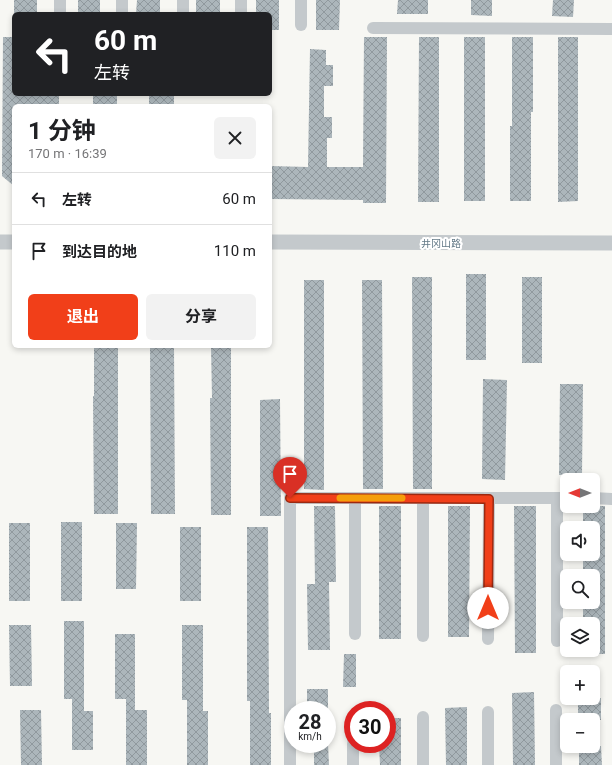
<!DOCTYPE html>
<html lang="zh">
<meta charset="utf-8">
<style>
body{margin:0;font-family:Roboto,"Noto Sans SC",sans-serif;background:#f2f2f2;color:#202124;height:100vh;display:flex;flex-direction:column;font-size:15px;white-space:nowrap}
*{box-sizing:border-box;margin:0}
p{font-size:13px;color:#757577}
.icon{flex:none;width:22px;height:22px;fill:none;stroke:currentColor;stroke-width:2;stroke-linecap:round;stroke-linejoin:round}
.map{position:relative;flex:1;overflow:hidden}
.details{position:absolute;left:12px;top:104px;width:260px;height:244px;display:flex;flex-direction:column;background:#fff;border-radius:6px;box-shadow:0 2px 6px #0003}
.details>*{flex:none}
.guide{position:absolute;left:12px;top:12px;width:260px;height:84px;border-radius:6px;box-shadow:0 2px 6px #0003;background:#202124;color:#fff;overflow:hidden}
.needle{width:26px;rotate:270deg}
.controls{position:absolute;left:560px;top:473px;display:grid;gap:8px}
.controls a{display:grid;place-items:center;width:40px;height:40px;border-radius:6px;background:#fff;box-shadow:0 2px 6px #0003;font-size:20px}
.speed{position:absolute;left:284px;top:701px;display:flex;gap:8px;font-size:20px;font-weight:700;text-align:center}
.speed>*{display:grid;place-content:center;width:52px;height:52px;border-radius:50%;background:#fff;box-shadow:0 2px 6px #0003;line-height:1}
.speed small{font-size:10px;font-weight:400}
.speed .limit{border:6px solid #d22;background:#fff;color:#111}
.pin{position:absolute;display:grid;place-items:center;width:34px;height:34px;color:#fff;margin:-41px -17px;border-radius:50% 50% 50% 0;rotate:-45deg;box-shadow:0 0 4px #0007}
.pin .icon{rotate:45deg}
.me{position:absolute;width:44px;margin:-22px;rotate:0deg;stroke-linejoin:round;filter:drop-shadow(0 0 3px #0008)}
.turn{display:flex;align-items:center;gap:14px;height:84px;padding:0 16px;font-size:18px}
.turn .icon{width:52px;height:52px;stroke-width:2.5}
.turn b{display:block;font-size:28px;line-height:34px}
.round{display:grid;place-items:center;flex:none;width:42px;height:42px;border-radius:6px;background:#f2f2f2}
.headline{display:flex;align-items:center;justify-content:space-between;height:68px;padding:0 16px}
h1{font-size:24px;font-weight:700;line-height:30px}
.cta{display:flex;gap:8px;margin-top:auto;padding:8px 16px}
.cta a{flex:1;height:46px;border-radius:6px;background:#f13f19;color:#fff;font-size:16px;font-weight:700;line-height:46px;text-align:center}
.cta a+a{background:#f2f2f2;color:#202124}
ul{padding:0;list-style:none}
li{display:flex;align-items:center;gap:12px;height:52px;padding:0 16px;border-top:1px solid #e0e0e0}
li div{flex:1}
li b{display:block;font-size:15px}
li em{font-style:normal}
.map>svg:first-child{display:block}
.building{fill:url(#building-cross-hatch)}
.lines{fill:none;stroke-linecap:round;stroke-linejoin:round}
.minor{stroke:#c4c9cc;stroke-width:12}
.tertiary{stroke:#c4c9cc;stroke-width:15}
.route-casing{stroke:#9d2910;stroke-width:10}
.route{stroke:#f13f19;stroke-width:7}
.slow{stroke:#f59e0b;stroke-width:7}
.labels{text-anchor:middle;stroke-width:4;stroke-linejoin:round;paint-order:stroke}
.street-label{font-size:10px;fill:#637987;stroke:#fff}
</style>
<div class="map">
<svg width="612" height="765" viewBox="0 0 612 765">
<defs>
<pattern id="building-cross-hatch" width="8" height="8" patternUnits="userSpaceOnUse"><rect width="8" height="8" fill="#acb6bb"/><path d="M0 0l8 8M0 8l8-8" fill="none" stroke="#90999e"/></pattern>
</defs>
<rect width="100%" height="100%" fill="#f7f7f3"/>
<!-- building -->
<g class="building">
<rect x="14" y="0" width="23" height="14"/>
<rect x="78" y="0" width="22" height="14"/>
<path d="M137 0H160V14H136Z"/>
<rect x="196" y="0" width="24" height="14"/>
<path d="M256 0H279V30H270V14H256Z"/>
<path d="M316 0H340L339 30H316Z"/>
<path d="M398 0H428V14H397Z"/>
<path d="M471 0H492V16L471 15Z"/>
<path d="M553 0H574L573 17 552 16Z"/>
<path d="M3 37H14V94H59V106H14V186L2 176Z"/>
<path d="M364 37H387L386 203H363V200L270 199V166L308 167 310 49 326 50V65H333V86H324V117H332V138H327V167H363Z"/>
<path d="M419 37H439V202H418Z"/>
<rect x="464" y="37" width="21" height="164"/>
<path d="M512 37H533V112H531V201H510V126H512Z"/>
<path d="M558 37H578V201L558 202Z"/>
<rect x="93" y="94" width="24" height="12"/>
<rect x="149" y="94" width="25" height="12"/>
<rect x="466" y="274" width="20" height="86"/>
<path d="M412 277H432V489H413Z"/>
<rect x="522" y="277" width="20" height="86"/>
<path d="M304 280H324V490L304 489Z"/>
<path d="M362 280H382L383 489H363Z"/>
<path d="M94 346H118V514H94L93 396H94Z"/>
<path d="M150 346H174L175 514H151Z"/>
<path d="M211 346H231V515H211L210 398H212Z"/>
<path d="M483 379 507 380 505 480 482 479Z"/>
<path d="M560 384H583L582 475H559Z"/>
<path d="M280 399 281 516H260V400Z"/>
<path d="M314 506H335L336 582H329L330 650H308L307 584H315Z"/>
<rect x="379" y="506" width="22" height="133"/>
<path d="M448 506H470L469 637H448Z"/>
<path d="M514 506H536V653H515Z"/>
<path d="M583 506H605V654H593V624H583V602H593V576H583V554H593V528H583Z"/>
<rect x="61" y="522" width="21" height="79"/>
<rect x="9" y="523" width="21" height="78"/>
<path d="M116 523H137L136 589H116Z"/>
<rect x="180" y="527" width="21" height="74"/>
<path d="M247 527H268L269 713H271V765H250V701H247Z"/>
<path d="M64 621H84V711H93V750H72V699H64Z"/>
<path d="M9 625H31L32 686H10Z"/>
<path d="M182 625H203V711H208V765H187V700H182Z"/>
<path d="M115 634H135V710H147V765H126V699H115Z"/>
<path d="M344 654H356V687H343Z"/>
<rect x="307" y="689" width="21" height="21"/>
<path d="M534 692 535 765H513L512 693Z"/>
<rect x="578" y="698" width="23" height="22"/>
<path d="M467 707V765H446L445 708Z"/>
<path d="M20 710H41L42 765H21Z"/>
<path d="M387 718H401V765H380L379 744H387Z"/>
<path d="M314 744H328L329 765H314Z"/>
<path d="M579 746H601L602 765H579Z"/>
</g>
<g class="lines">
<!-- minor -->
<g class="minor">
<path d="M60 0V14"/>
<path d="M241 0V14"/>
<path d="M301 0V25"/>
<path d="M122 14V0"/>
<path d="M183 14V0"/>
<path d="M373 28 612 29"/>
<path d="M423 498V636"/>
<path d="M593 498 612 499"/>
<path d="M355 634V499"/>
<path d="M488 639 489 499"/>
<path d="M557 641V498"/>
<path d="M556 710V765"/>
<path d="M488 712V765"/>
<path d="M423 717V765"/>
<path d="M353 724V739"/>
<path d="M353 744V765"/>
<path d="M290 765V498H567"/>
</g>
<!-- tertiary -->
<g class="tertiary">
<path d="M0 242H14"/>
<path d="M270 242 612 243"/>
</g>
</g>
<g class="lines">
<!-- route casing -->
<g class="route-casing">
<path id="route" d="M290 498 489 499 488 608"/>
</g>
<!-- route -->
<use href="#route" class="route"/>
<!-- slow -->
<path class="slow" d="M340 498H402"/>
</g>
<g class="labels">
<!-- street labels -->
<g class="street-label">
<text x="441" y="247">井冈山路</text>
</g>
</g>
</svg>
<div class="controls">
<a><svg class="needle" viewBox="-14 -14 28 28"><path d="M0-13l5 13h-10z" fill="#e53935"/><path d="M0 13l5-13h-10z" fill="#757577"/></svg></a>
<a><svg class="icon" aria-label="sound" viewBox="0 0 24 24"><path d="M4 9h4l5-4v14l-5-4H4zM17 9q2 3 0 6"/></svg></a>
<a><svg class="icon" aria-label="search" viewBox="0 0 24 24"><circle cx="10" cy="10" r="6"/><path d="M15 15l6 6"/></svg></a>
<a><svg class="icon" aria-label="layers" viewBox="0 0 24 24"><path d="M12 4l9 5-9 5-9-5zM3 14l9 5 9-5"/></svg></a>
<a>+</a>
<a>−</a>
</div>
<div class="speed"><div>28<small>km/h</small></div><div class="limit">30</div></div>
<div class="pin" style="left:290px;top:498px;background:#d93025"><svg class="icon" aria-label="arrive" viewBox="0 0 24 24"><path d="M6 21V4h12l-3 4 3 4H6"/></svg></div>
<svg class="me" style="left:488px;top:608px" viewBox="-20 -20 40 40"><circle r="19" fill="#fff"/><path d="M0-13L10 11 0 6-10 11z" fill="#f13f19"/></svg>
<div class="guide">
<div class="turn"><svg class="icon" aria-label="left" viewBox="0 0 24 24"><path d="M17 20v-9H6M10 6l-5 5 5 5"/></svg><div><b>60 m</b>左转</div></div>
</div>
<section class="details">
<div class="headline"><div><h1>1 分钟</h1><p>170 m · 16:39</p></div><a class="round"><svg class="icon" aria-label="close" viewBox="0 0 24 24"><path d="M6 6l12 12M18 6L6 18"/></svg></a></div>
<ul>
<li><svg class="icon" aria-label="left" viewBox="0 0 24 24"><path d="M17 20v-9H6M10 6l-5 5 5 5"/></svg><div><b>左转</b></div><em>60 m</em></li>
<li><svg class="icon" aria-label="arrive" viewBox="0 0 24 24"><path d="M6 21V4h12l-3 4 3 4H6"/></svg><div><b>到达目的地</b></div><em>110 m</em></li>
</ul>
<div class="cta"><a>退出</a><a>分享</a></div>
</section>
</div>
